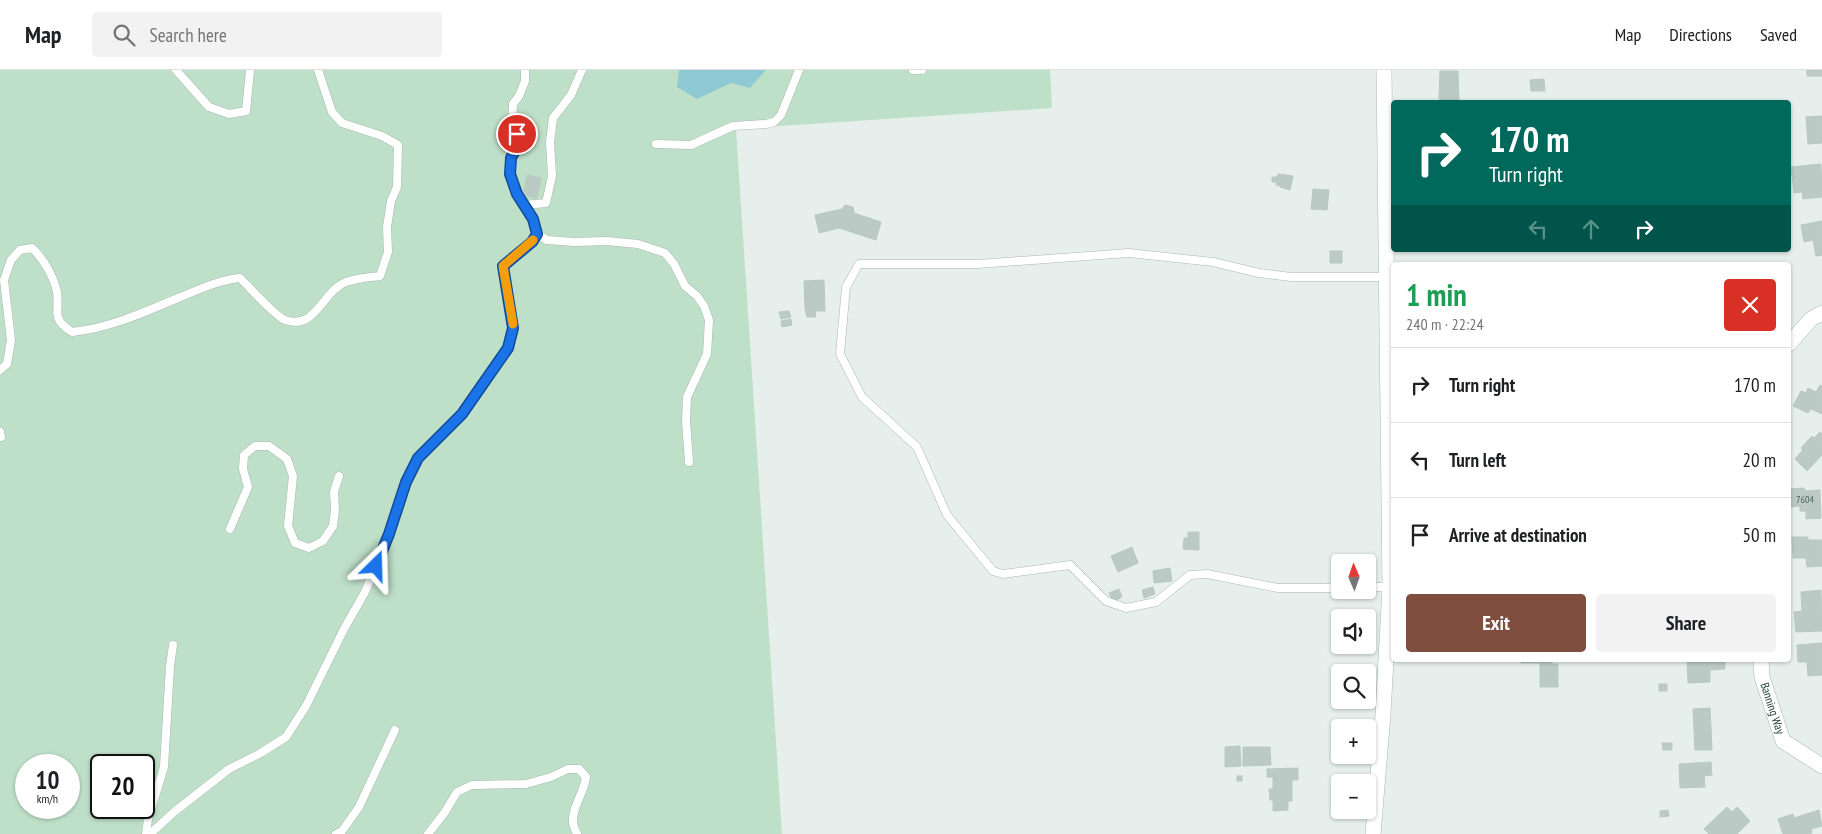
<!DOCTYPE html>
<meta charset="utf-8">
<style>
body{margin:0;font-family:"PT Sans Narrow",sans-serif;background:#f2f2f2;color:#202124;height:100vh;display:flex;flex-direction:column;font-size:19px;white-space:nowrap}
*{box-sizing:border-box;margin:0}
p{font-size:16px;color:#757577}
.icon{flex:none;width:28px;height:28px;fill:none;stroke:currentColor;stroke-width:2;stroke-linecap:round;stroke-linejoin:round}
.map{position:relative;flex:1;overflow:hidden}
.details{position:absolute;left:1391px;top:192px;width:400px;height:400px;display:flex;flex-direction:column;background:#fff;border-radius:5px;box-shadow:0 1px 4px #0004}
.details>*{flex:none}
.top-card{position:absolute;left:1391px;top:30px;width:400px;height:152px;border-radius:5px;box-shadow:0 1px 4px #0004;background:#00695c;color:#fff;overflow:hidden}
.needle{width:32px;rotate:358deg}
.fabs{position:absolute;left:1331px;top:484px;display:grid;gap:10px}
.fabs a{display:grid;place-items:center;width:45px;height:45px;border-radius:5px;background:#fff;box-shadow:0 1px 4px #0004;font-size:25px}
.speed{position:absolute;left:15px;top:684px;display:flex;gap:10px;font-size:25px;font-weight:700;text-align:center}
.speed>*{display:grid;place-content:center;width:65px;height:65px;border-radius:50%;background:#fff;box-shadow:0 1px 4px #0004;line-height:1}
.speed small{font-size:12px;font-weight:400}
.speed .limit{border:2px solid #111;border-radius:8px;background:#fff;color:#111}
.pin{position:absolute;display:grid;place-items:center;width:42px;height:42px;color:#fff;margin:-21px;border:2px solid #fff;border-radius:50%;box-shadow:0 1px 5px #0007}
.me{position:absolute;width:55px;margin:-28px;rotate:22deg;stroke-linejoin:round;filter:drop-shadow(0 0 4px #0008)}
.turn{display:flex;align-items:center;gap:18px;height:105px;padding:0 15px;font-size:22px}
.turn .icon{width:65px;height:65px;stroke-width:2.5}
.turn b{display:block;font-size:35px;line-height:42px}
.lanes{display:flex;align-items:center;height:48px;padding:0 15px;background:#0003;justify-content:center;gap:25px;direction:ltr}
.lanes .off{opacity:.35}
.round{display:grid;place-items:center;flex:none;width:52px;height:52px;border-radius:5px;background:#f2f2f2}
.summary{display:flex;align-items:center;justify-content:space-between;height:85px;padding:0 15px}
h1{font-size:30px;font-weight:800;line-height:38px;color:#1e9e55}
.cta{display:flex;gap:10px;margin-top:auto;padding:10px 15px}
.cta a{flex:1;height:58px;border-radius:5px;background:#7f4e3f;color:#fff;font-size:20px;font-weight:800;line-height:58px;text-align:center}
.cta a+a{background:#f2f2f2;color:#202124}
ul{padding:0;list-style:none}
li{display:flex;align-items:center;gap:15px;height:75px;padding:0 15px;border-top:1px solid #e0e0e0}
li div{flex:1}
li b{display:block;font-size:19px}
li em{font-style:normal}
header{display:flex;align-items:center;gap:30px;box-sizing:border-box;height:70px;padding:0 25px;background:#fff;border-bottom:1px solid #e0e0e0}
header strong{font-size:24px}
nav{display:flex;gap:28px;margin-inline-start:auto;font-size:18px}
.search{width:350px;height:45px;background:#f2f2f2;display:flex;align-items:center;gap:12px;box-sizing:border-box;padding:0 18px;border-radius:5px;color:#757577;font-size:19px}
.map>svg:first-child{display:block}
.green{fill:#bfe0c8;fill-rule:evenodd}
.water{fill:#8ec9d4}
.building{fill:#bbcac4;stroke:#b8c9c2}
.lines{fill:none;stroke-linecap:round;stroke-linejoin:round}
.lane-casing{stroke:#a8b8b2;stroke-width:9}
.street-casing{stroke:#a8b8b2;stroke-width:16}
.secondary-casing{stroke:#a4bbb3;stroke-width:16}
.lane{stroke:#fff;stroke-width:8}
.street{stroke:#fff;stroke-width:15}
.secondary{stroke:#fff;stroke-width:15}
.route-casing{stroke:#114b97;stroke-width:12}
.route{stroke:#1a73e8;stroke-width:9}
.slow{stroke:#f59e0b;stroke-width:9}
.labels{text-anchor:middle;stroke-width:4;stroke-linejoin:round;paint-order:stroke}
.number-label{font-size:10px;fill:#4a645c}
.street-label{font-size:12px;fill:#24423a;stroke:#f7fbf9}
</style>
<header>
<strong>Map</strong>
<div class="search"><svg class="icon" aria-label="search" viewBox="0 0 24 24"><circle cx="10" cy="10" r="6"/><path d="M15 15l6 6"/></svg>Search here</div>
<nav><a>Map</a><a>Directions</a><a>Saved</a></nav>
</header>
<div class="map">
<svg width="1822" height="764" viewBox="0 0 1822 764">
<rect width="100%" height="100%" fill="#e6efeb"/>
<!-- green -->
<path class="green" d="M0 0H1050L1052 38 736 59 782 764H0ZM26 695H69V738H26ZM101 695H144V738H101Z"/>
<!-- water -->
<path class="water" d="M679 0H766L750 18 731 13 697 29 677 17Z"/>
<!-- building -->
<g class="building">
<rect x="1807" y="0" width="15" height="6"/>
<path d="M1440 1H1458L1459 32H1441V29H1439Z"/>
<path d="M1544 9 1545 21H1531L1530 10Z"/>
<path d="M1822 46V73L1808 74 1806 47Z"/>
<path d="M1821 94 1822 127 1803 129 1802 122 1794 123 1791 97Z"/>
<path d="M1278 104 1293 106 1290 120 1280 117V116L1276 115Z"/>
<path d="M527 105 541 108 537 128 523 125Z"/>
<path d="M1272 107H1277L1276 112H1272Z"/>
<path d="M1313 119 1329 120 1327 140 1311 139Z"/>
<path d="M845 135 853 137 854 143 881 152 876 170 839 158 819 163 815 145 842 139Z"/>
<path d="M1822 151V185L1816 186 1813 170 1804 172 1801 155Z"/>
<rect x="1330" y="181" width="12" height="12"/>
<path d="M824 210 825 241H815L816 247H807L805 239 804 211Z"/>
<path d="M789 241 791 247 781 249 779 242Z"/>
<path d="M791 249 792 255 782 257 781 251Z"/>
<path d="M1820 315 1822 316V344L1811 339 1808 343 1793 336 1801 321 1806 323 1808 318 1816 322Z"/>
<path d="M1820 362 1822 364V385L1807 401 1795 389 1803 380 1801 378 1812 366 1814 368Z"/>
<path d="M1804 418 1805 421 1820 420 1821 448 1806 449V441H1800V436L1790 437 1789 419Z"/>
<path d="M1188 462H1199V480L1183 479 1184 468H1188Z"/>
<path d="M1792 467H1808V470H1822V496L1807 497 1806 488H1793Z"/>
<path d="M1132 477 1138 493 1118 502 1111 486Z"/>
<path d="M1170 498 1172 511 1154 513 1153 501Z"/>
<path d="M1153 517 1155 524 1144 528 1142 520Z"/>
<path d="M1119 519 1122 527 1113 532 1109 523Z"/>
<path d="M1821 520 1822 561 1796 562 1794 542 1802 541 1801 522Z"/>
<path d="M1822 573V605L1808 606 1807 592H1798L1797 575Z"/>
<path d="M1521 590H1552V594H1558V617H1540V593H1521Z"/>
<path d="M1687 590H1725V599L1710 600V612L1688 613Z"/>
<rect x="1659" y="614" width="8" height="7"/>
<path d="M1710 638 1712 680H1695L1693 639Z"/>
<path d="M1662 673H1672V680H1663Z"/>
<path d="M1240 676 1241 696 1225 697V677Z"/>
<path d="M1243 677H1270L1271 695 1243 696Z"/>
<path d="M1711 692 1712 705 1704 706 1705 717 1680 718 1679 694Z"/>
<path d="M1298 698V710H1292V731H1288V740L1273 741V730H1270L1269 719H1273V707H1267V699Z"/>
<rect x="1237" y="706" width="5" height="5"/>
<path d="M1727 737 1732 742 1737 737 1750 751 1737 764H1709L1704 759Z"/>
<path d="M1668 740 1669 746 1660 747V741Z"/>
<path d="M1819 740 1822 756 1811 759 1812 763 1808 764H1783L1778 749 1793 744 1794 748Z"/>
</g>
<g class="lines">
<!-- lane casing -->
<g class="lane-casing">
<g id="lane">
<path d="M176 0 209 37 229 44 246 41 250 0"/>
<path d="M525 0V11L519 26 513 34 512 54 517 64V77L511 88 510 104 517 124 524 135 546 133 552 106 550 72 553 48 571 25 582 0"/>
<path d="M913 0H922"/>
<path d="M656 74 691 75 733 56 766 54 774 52 781 45 799 0"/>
<path d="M524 135 533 149 537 164 547 170 574 172 607 171 638 174 665 183 674 194 685 216 697 226 704 236 709 250 707 284 687 327 686 351 689 392"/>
<path d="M0 300 7 294 11 270 4 210 11 190 20 180 32 178C43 188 54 207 57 222 60 242 50 248 72 262 109 258 143 243 178 228 198 220 218 210 240 208 248 216 276 247 285 250 316 261 323 220 346 212 356 208 369 207 380 206L388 182 387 157 391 131 397 117 398 75 382 66 342 53 332 42 318 0"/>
<path d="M0 362 1 367"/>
<path d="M230 459 248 417 243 399 244 385 255 376H269L287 389 293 406 288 456 295 473 309 478 323 471 333 456 335 440 334 422 339 406"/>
<path d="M1368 517H1390"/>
<path d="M1340 518H1278L1207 504 1190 505 1156 532 1126 538 1106 531 1070 495 1003 504 993 501 947 445 917 377 862 327 840 284 846 217 859 194H978L1129 183 1213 192 1259 203 1291 207H1387"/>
<path d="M146 764 148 749 164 697 170 596 173 575"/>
<path d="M150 764 174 742 229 699 259 684 286 667 306 636 344 559 365 522 389 465 406 412 418 388 461 344 508 279 513 258 503 196 532 172 537 164"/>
<path d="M336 764 342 761 359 737 395 660"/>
<path d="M428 764 445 742 457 722 472 715 526 714 551 707 568 699H579L586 707C584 723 572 737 573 752 573 756 576 761 577 764"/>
</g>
</g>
<!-- street casing -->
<g class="street-casing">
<g id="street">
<path d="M1789 274 1811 249 1822 243"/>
<path id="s1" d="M1761 590 1762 607 1783 671 1822 696"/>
</g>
</g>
<!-- secondary casing -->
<g class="secondary-casing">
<path id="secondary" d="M1373 764 1383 644 1390 517 1384 0"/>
</g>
<!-- lane -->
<use href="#lane" class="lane"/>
<!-- street -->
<use href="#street" class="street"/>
<!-- secondary -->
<use href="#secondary" class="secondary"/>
</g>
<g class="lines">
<!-- route casing -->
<g class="route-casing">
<path id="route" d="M376 496 389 464 406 412 418 388 462 344 508 278 513 258 503 196 532 172 537 164 533 149 517 124 510 104 511 88 517 77V64"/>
</g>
<!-- route -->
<use href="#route" class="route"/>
<!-- slow -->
<path class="slow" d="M513 254 503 196 533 170"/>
</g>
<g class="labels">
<!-- number labels -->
<g class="number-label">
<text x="1805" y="433">7604</text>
</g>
<!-- street labels -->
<g class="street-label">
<text dy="4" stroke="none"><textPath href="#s1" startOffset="50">Banning Way</textPath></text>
</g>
</g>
</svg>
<div class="fabs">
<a><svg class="needle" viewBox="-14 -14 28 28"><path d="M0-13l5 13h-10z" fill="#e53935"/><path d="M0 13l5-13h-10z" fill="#757577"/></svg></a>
<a><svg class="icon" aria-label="sound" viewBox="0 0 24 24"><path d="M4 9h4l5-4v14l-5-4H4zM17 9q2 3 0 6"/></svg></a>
<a><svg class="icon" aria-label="search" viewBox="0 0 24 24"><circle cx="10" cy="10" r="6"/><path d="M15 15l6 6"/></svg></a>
<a>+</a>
<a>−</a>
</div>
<div class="speed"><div>10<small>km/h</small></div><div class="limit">20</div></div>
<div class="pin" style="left:517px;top:64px;background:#d93025"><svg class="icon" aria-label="arrive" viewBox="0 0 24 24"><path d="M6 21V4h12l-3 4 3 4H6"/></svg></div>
<svg class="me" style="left:376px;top:496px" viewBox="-20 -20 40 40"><path d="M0-17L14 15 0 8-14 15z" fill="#1a73e8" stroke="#fff" stroke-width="4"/></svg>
<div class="top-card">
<div class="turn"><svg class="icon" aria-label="right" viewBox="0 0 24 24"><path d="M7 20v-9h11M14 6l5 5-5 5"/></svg><div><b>170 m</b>Turn right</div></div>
<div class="lanes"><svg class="icon off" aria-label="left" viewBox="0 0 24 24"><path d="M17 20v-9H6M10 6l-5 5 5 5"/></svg><svg class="icon off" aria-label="ahead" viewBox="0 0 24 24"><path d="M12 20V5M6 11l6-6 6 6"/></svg><svg class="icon" aria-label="right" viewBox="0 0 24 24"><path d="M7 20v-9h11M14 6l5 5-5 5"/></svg></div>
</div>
<section class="details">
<div class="summary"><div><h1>1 min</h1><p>240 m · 22:24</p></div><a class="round" style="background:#d93025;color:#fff"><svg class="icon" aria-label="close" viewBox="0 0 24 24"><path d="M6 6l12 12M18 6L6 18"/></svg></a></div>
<ul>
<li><svg class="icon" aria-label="right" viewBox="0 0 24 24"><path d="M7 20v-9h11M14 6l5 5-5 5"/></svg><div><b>Turn right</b></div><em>170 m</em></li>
<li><svg class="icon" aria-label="left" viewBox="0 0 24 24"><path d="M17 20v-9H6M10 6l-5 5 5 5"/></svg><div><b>Turn left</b></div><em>20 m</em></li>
<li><svg class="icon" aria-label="arrive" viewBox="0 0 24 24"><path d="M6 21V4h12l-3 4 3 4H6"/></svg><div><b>Arrive at destination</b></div><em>50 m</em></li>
</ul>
<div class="cta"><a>Exit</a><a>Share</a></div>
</section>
</div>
